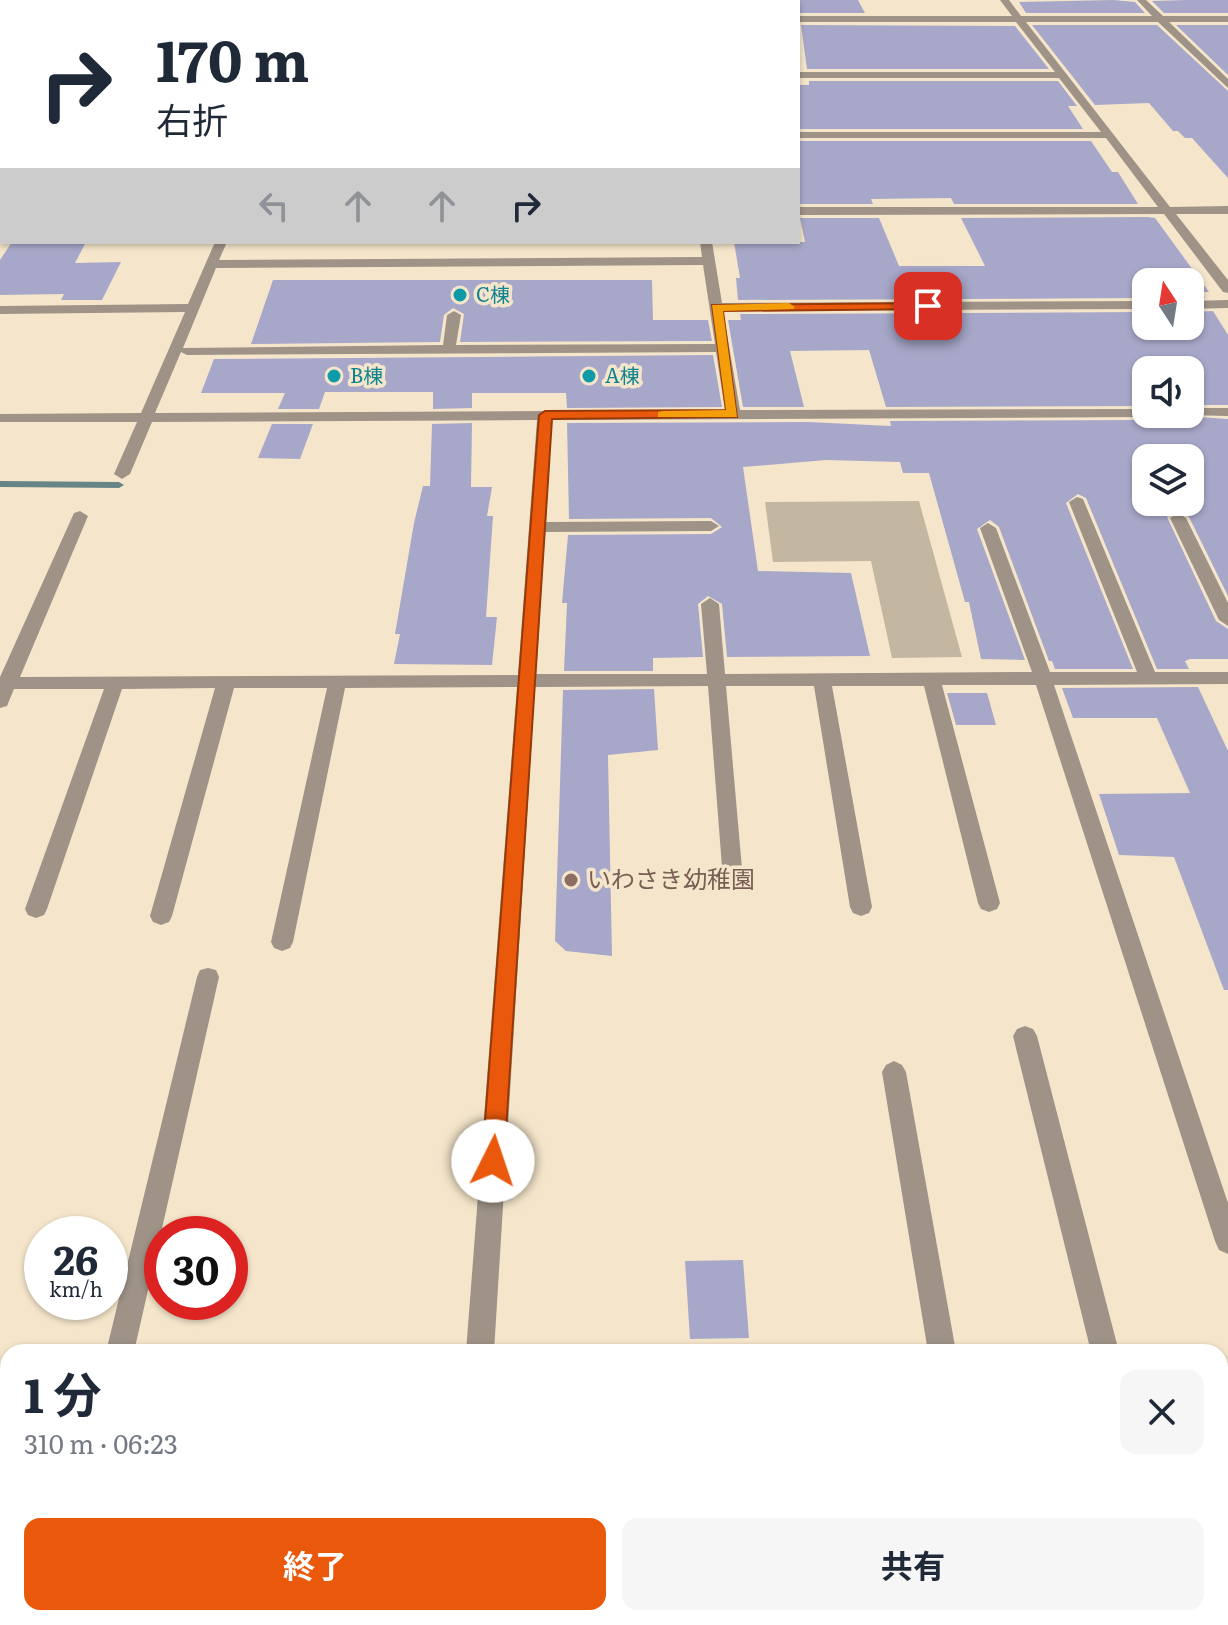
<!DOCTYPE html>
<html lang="ja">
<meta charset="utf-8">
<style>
body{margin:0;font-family:Literata,"Noto Sans JP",serif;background:#f6f6f7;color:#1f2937;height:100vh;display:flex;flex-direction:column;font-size:30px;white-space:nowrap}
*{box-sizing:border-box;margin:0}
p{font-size:26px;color:#747a83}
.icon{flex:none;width:44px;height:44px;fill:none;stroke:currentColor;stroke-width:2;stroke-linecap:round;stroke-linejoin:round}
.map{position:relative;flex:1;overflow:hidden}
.side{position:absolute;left:0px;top:1344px;width:1228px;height:282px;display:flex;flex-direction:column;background:#fff;border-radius:24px 24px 0 0;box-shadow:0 2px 6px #0004}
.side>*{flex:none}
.top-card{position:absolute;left:0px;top:0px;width:800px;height:244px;box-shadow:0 2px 6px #0004;background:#fff;color:#1f2937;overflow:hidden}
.needle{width:52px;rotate:348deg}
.fabs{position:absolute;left:1132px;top:268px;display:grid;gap:16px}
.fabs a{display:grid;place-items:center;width:72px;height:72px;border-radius:16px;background:#fff;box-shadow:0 2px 6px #0004;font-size:40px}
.speed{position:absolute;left:24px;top:1216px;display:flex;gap:16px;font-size:40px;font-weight:700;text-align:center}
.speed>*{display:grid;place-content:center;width:104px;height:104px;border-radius:50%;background:#fff;box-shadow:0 2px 6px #0004;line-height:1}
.speed small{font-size:20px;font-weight:400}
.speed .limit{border:12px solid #d22;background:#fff;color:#111}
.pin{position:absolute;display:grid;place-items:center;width:68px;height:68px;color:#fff;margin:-34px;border-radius:16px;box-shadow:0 4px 12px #0006}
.me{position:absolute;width:88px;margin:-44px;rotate:4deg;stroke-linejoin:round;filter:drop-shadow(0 0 6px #0008)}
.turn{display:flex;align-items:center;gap:28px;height:168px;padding:0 24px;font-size:36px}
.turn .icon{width:104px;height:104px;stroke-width:2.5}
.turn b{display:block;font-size:56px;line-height:68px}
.lanes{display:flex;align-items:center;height:76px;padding:0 24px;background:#0003;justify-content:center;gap:40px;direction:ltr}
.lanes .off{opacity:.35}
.round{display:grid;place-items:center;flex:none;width:84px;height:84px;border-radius:16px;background:#f6f6f7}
.headline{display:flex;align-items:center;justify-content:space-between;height:136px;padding:0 24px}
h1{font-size:48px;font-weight:700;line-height:60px}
.action{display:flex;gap:16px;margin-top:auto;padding:16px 24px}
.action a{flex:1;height:92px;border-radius:16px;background:#ea580c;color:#fff;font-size:32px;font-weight:700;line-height:92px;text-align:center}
.action a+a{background:#f6f6f7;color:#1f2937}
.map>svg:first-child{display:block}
.education{fill:#eedacb}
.green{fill:#c3b7a1}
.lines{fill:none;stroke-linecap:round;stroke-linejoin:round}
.stream{fill:#688586;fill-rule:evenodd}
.building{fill:#a7a7c9;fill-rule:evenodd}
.minor{fill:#9f9387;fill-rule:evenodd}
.route{fill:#ea580c;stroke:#983908;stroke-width:2}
.slow{fill:#f59e0b}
.culture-dot{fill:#0f9aa8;stroke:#f5e6cb;stroke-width:3}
.education-dot{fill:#8d6e63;stroke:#f5e6cb;stroke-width:3}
.labels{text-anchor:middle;stroke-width:7;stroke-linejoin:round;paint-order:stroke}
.far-culture-label{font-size:20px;fill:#0d838f;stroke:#f5e6cb;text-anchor:start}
.education-label{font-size:24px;fill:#785e54;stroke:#f5e6cb;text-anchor:start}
</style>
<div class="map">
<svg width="1228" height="1625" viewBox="0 0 1228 1625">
<rect width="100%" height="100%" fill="#f5e6cb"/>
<!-- education -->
<path class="education" d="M339 0H648L649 2H338Z"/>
<!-- green -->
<path class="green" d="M919 501 962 657 892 658 871 561 773 562 765 502Z"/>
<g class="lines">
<!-- stream -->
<path class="stream" d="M0 481 119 482 124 485 119 488 0 487Z"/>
</g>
<!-- building -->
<g class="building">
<path d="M798 0H858L865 13H799Z"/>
<path d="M1113 0 1135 2 1145 13H1026L1019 2Z"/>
<path d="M1187 0H1228V13H1164L1152 1Z"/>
<path d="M801 25 1015 26 1049 69H807Z"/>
<path d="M1032 25H1157L1228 91V178L1192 138H1185L1178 131H1173L1149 103 1095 105Z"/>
<path d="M1176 25H1228V75Z"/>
<path d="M809 81H1058L1077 106H1068L1083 129H798V85H809Z"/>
<path d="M798 141H1091L1112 172H1118L1138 204H954L951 198 871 199 873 204H798Z"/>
<path d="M1147 217 1155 218 1209 292H1202L1205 298H1190V282H1146V298L738 300 736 278H740L734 242H805L800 218H879L899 266H985L961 218Z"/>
<path d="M12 242H86L75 263 121 262 102 300H61L64 294 0 295V260Z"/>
<path d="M273 280H652L653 320H708L712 341 460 342 464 314 453 308 444 315 440 342 251 344Z"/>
<path d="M1213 311 1228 335V405H1190V370H1146V406L886 407 869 350 790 351 804 407H743L728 320H741L740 314 1146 312V326H1190V312Z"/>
<path d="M713 355 722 407 567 408 566 393H472V408L433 409V392H325L319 409H278L285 393H201L214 359Z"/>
<path d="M1156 414 1228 419V596L1189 517 1176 510 1167 517 1216 621 1228 629V659H1190L1185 661 1189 669H1157L1086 498 1078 494 1066 503 1133 669H1055L1052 661H1049L999 527 990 520 977 529 1025 660 981 659 969 602H965L929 473H903L900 462 826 460 743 467 758 571 851 573 870 656 727 657 722 604 708 596 698 604 703 657 653 658V671H564L567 603H562L568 535 711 534 722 527 711 518 569 519 567 423 808 422 891 426 890 421 1146 420ZM1146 458H1190V502H1146Z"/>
<path d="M472 423 471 487H492L487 516H493L486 617H497L492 665 394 664 400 634H395L414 523 423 486H430L432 424Z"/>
<path d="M272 424H313L300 459 258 458Z"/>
<path d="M1198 687 1228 751V990H1224L1174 857 1119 855 1099 794 1190 793 1157 718H1073L1062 688Z"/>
<path d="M654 689 658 750 608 755 612 956 566 951 555 941 563 690Z"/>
<path d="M947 693H987L996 725H956Z"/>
<path d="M743 1260 749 1338 690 1339 685 1261Z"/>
</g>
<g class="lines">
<!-- minor -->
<g class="minor">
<path d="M664 0H672L673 2H665Z"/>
<path d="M1000 0H1009L1021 16H1152L1137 0H1146L1163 16H1228V22H1169L1228 79V88L1158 22H1026L1170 207 1228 206V214H1176L1228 280V293L1223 292 1164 214 798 215V207H1158L1106 138H798V132H1101L1059 78H798V72H1055L1016 22H798V16H1012Z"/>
<rect x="0" y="15" width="2" height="6"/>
<path d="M0 115H2L0 123Z"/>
<rect x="0" y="209" width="2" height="8"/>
<path d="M215 242H227L219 260 702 257 700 242H712L722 303 1146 301V309L723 311 740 410 1146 409V414H1153L1146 417 552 420 546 522 711 521 719 526 711 531 545 532 536 674H707L701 604 710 598 719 604 725 674 1032 672 980 528 988 523 996 528 1050 672H1137L1069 502 1077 497 1083 499 1155 672H1228V684L1054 685 1228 1203V1254L1219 1250 1215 1241 1036 685H942L1000 903 997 909 989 912 981 909 978 903 924 686H832L872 907 869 913 861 916 853 913 850 907 814 686H726L743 880 740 886 733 888 726 886 723 880 708 686 535 687 494 1352H466L517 687 345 688 293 942 290 948 282 951 274 948 271 942 327 688H234L172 916 169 922 161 925 153 922 150 916 215 688 122 689 47 909 44 915 36 918 28 915 25 909 104 689H14L7 706 0 708V677L74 513 80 511 88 516 20 677 518 675 537 420 152 422 130 474 122 479 114 474 137 422H0V414L141 413 185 312 0 314V306L188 304ZM703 265 715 344 456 345 461 315 454 311 447 315 443 345 183 348 216 268ZM181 352 187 355 716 352 725 410 155 413Z"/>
<path d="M1228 300V308L1190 309V301Z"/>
<path d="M1190 408H1228V416L1185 415 1190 414Z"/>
<path d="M1178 513 1186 518 1228 603V626L1219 620 1170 518Z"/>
<path d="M208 968 216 970 219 977 134 1352H106L197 977 200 970Z"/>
<path d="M1025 1026 1033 1029 1037 1036 1119 1352H1091L1013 1036 1017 1029Z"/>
<path d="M894 1061 902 1065 906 1072 956 1352H928L882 1072 886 1065Z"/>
<rect x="1220" y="1380" width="8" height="28"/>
<path d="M8 1391V1419L0 1420V1392Z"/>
<path d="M444 1618H474V1625H442Z"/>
</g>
</g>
<!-- route -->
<path class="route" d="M928 303 932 304V309L723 311 737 417 552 419 504 1161 501 1168 493 1171 485 1168 482 1161 539 415 545 411 726 410 712 305Z"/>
<!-- slow -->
<path class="slow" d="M789 303 795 307 793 309 723 311 737 417H658V412L663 411 726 410 712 305Z"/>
<!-- markers -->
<g class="culture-dot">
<circle cx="460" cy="295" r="8"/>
<circle cx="334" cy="376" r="8"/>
<circle cx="589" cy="376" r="8"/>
</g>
<circle class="education-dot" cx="571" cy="880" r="8"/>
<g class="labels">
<!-- far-culture labels -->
<g class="far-culture-label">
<text x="476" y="302">C棟</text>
<text x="350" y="383">B棟</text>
<text x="605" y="383">A棟</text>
</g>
<!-- education labels -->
<g class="education-label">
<text x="587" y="888">いわさき幼稚園</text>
</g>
</g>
</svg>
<div class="fabs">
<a><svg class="needle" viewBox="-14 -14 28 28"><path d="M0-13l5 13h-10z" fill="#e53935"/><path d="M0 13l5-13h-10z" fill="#747a83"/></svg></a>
<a><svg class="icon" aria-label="sound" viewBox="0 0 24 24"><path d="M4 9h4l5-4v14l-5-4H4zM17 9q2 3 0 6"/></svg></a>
<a><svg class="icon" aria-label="layers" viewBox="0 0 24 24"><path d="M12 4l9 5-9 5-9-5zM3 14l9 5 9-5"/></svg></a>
</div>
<div class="speed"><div>26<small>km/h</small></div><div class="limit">30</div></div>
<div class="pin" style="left:928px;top:306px;background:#d93025"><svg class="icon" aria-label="arrive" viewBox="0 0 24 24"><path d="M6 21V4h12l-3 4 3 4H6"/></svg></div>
<svg class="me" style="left:493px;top:1161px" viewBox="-20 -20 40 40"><circle r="19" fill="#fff"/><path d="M0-13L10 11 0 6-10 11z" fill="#ea580c"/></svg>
<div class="top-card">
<div class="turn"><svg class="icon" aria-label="right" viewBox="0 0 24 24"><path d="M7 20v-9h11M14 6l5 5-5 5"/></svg><div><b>170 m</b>右折</div></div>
<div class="lanes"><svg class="icon off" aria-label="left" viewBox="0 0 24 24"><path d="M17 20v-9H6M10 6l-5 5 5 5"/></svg><svg class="icon off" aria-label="ahead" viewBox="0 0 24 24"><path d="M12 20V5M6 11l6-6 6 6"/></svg><svg class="icon off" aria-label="ahead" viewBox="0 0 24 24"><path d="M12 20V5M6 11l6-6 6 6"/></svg><svg class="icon" aria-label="right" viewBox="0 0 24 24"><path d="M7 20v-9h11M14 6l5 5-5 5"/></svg></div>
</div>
<section class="side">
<div class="headline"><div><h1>1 分</h1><p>310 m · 06:23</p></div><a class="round"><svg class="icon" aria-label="close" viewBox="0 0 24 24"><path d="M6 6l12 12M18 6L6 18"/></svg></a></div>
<div class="action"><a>終了</a><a>共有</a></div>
</section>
</div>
